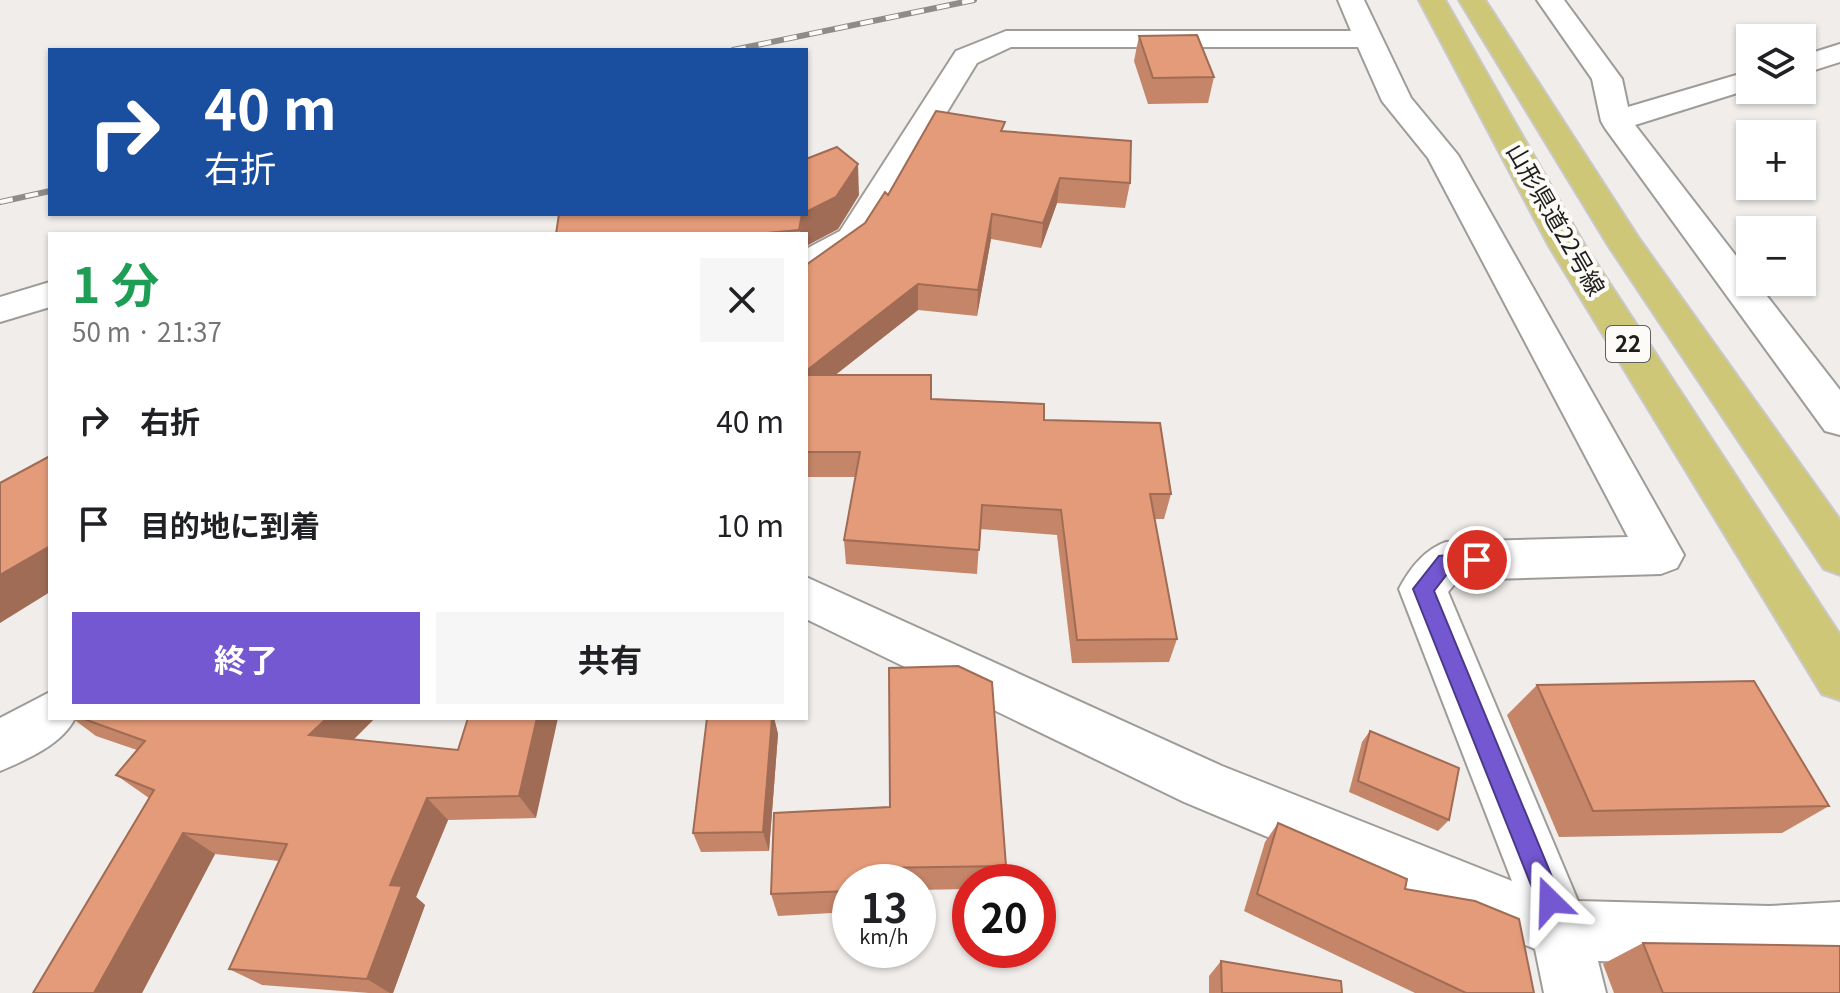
<!DOCTYPE html>
<html lang="ja">
<meta charset="utf-8">
<style>
body{margin:0;font-family:Georgia,"Noto Sans JP",serif;background:#f6f6f6;color:#202124;height:100vh;display:flex;flex-direction:column;font-size:30px;white-space:nowrap}
*{box-sizing:border-box;margin:0}
p{font-size:26px;color:#757577}
.icon{flex:none;width:44px;height:44px;fill:none;stroke:currentColor;stroke-width:2;stroke-linecap:round;stroke-linejoin:round}
.map{position:relative;flex:1;overflow:hidden}
.details{position:absolute;left:48px;top:232px;width:760px;height:488px;display:flex;flex-direction:column;background:#fff;border-radius:0px;box-shadow:0 2px 6px #0004}
.details>*{flex:none}
.guide{position:absolute;left:48px;top:48px;width:760px;height:168px;border-radius:0px;box-shadow:0 2px 6px #0004;background:#1a4fa0;color:#fff;overflow:hidden}
.buttons{position:absolute;left:1736px;top:24px;display:grid;gap:16px}
.buttons a{display:grid;place-items:center;width:80px;height:80px;border-radius:0px;background:#fff;box-shadow:0 2px 6px #0004;font-size:40px}
.speed{position:absolute;left:832px;top:864px;display:flex;gap:16px;font-size:40px;font-weight:700;text-align:center}
.speed>*{display:grid;place-content:center;width:104px;height:104px;border-radius:50%;background:#fff;box-shadow:0 2px 6px #0004;line-height:1}
.speed small{font-size:20px;font-weight:400}
.speed .limit{border:12px solid #d22;background:#fff;color:#111}
.pin{position:absolute;display:grid;place-items:center;width:68px;height:68px;color:#fff;margin:-34px;border:4px solid #fff;border-radius:50%;box-shadow:0 2px 8px #0007}
.me{position:absolute;width:88px;margin:-44px;rotate:338deg;stroke-linejoin:round;filter:drop-shadow(0 0 6px #0008)}
.turn{display:flex;align-items:center;gap:28px;height:168px;padding:0 24px;font-size:36px}
.turn .icon{width:104px;height:104px;stroke-width:2.5}
.turn b{display:block;font-size:56px;line-height:68px}
.round{display:grid;place-items:center;flex:none;width:84px;height:84px;border-radius:0px;background:#f6f6f6}
.summary{display:flex;align-items:center;justify-content:space-between;height:136px;padding:0 24px}
h1{font-size:48px;font-weight:700;line-height:60px;color:#1e9e55}
.action{display:flex;gap:16px;margin-top:auto;padding:16px 24px}
.action a{flex:1;height:92px;border-radius:0px;background:#7458d2;color:#fff;font-size:32px;font-weight:700;line-height:92px;text-align:center}
.action a+a{background:#f6f6f6;color:#202124}
ul{padding:0;list-style:none}
li{display:flex;align-items:center;gap:24px;height:104px;padding:0 24px}
li div{flex:1}
li b{display:block;font-size:30px}
li em{font-style:normal}
.map>svg:first-child{display:block}
.lines{fill:none;stroke-linecap:round;stroke-linejoin:round}
.minor-casing{stroke:#9e9c99;stroke-width:4}
.major-casing{stroke:#c9c9c9;stroke-width:4}
.minor{fill:#fff;fill-rule:evenodd}
.major{fill:#cec777;fill-rule:evenodd}
.rail-casing{stroke:#8e8c8a;stroke-width:6}
.rail{stroke:#fdfbf8;stroke-width:4;stroke-dasharray:13;stroke-linecap:butt}
.wall{fill:#c48568}
.shaded-wall{fill:#a06c55}
.building{fill:#e49b79;stroke:#a06c55;stroke-width:2}
.route{fill:#7458d2;stroke:#4b3988;stroke-width:2}
.labels{text-anchor:middle;stroke-width:8;stroke-linejoin:round;paint-order:stroke}
.shield{fill:#fdfbf8;stroke:#62605f;stroke-width:2}
.shield-label{font-size:22px;font-weight:bold;fill:#1f1e1d}
.street-label{font-size:24px;fill:#1f1e1d;stroke:#fdfbf8}
</style>
<div class="map">
<svg width="1840" height="993" viewBox="0 0 1840 993">
<rect width="100%" height="100%" fill="#f0edea"/>
<g class="lines">
<!-- minor casing -->
<g class="minor-casing">
<g id="minor">
<path d="M1338 0H1364L1411 98 1458 155 1684 555 1677 568 1661 574 1458 580 1448 592 1578 901 1769 906 1840 902V962L1769 966 1598 961 1606 993H1544L1535 949 1184 802 806 619V577L1222 766 1512 881 1399 589C1410 568 1424 550 1446 542L1628 537 1428 158 1382 101 1358 47H1011L977 63 865 246 819 272 806 275V249L840 231 956 51 1006 31H1351Z"/>
<path d="M1537 0H1564L1622 79 1628 107 1750 71V89L1635 125 1750 274V282H1756L1840 390V435L1825 431 1605 128 1601 121 1592 79Z"/>
<path d="M1840 44V62L1802 74V56Z"/>
<path d="M50 282V307L0 322V297Z"/>
<path d="M50 692V718H75C63 744 26 760 0 771V718Z"/>
</g>
</g>
<!-- major casing -->
<g class="major-casing">
<g id="major">
<path d="M1419 0H1445L1585 246 1840 635V700L1822 694 1549 246Z"/>
<path d="M1459 0H1485L1640 240 1840 520V575L1824 569 1608 245Z"/>
</g>
</g>
<!-- minor -->
<use href="#minor" class="minor"/>
<!-- major -->
<use href="#major" class="major"/>
<!-- rail casing -->
<g class="rail-casing">
<g id="rail">
<path d="M733 50 974 0"/>
<path d="M0 202 50 191"/>
</g>
</g>
<!-- rail -->
<use href="#rail" class="rail"/>
</g>
<!-- wall -->
<g class="wall">
<path d="M1139 36 1214 77 1208 103 1148 104 1134 61Z"/>
<path d="M1004 131 1130 183 1125 208 1057 203 1041 248 991 239 977 316 918 310 835 375 931 399 1044 420 1171 494 1164 519H1154L1177 639 1169 662 1072 663 1057 535 980 529 977 574 846 564 844 540 855 477H806V265L865 223Z"/>
<path d="M859 195 838 229 806 246V234H556Z"/>
<path d="M1537 685 1829 806 1782 833 1559 837 1507 715Z"/>
<path d="M72 718H375L353 740 458 750 468 718 536 818 448 820 416 897 425 905 393 993H369L262 985 229 969 279 861 215 854 142 993H33L149 798 116 775 137 750 96 736Z"/>
<path d="M707 718H774L778 734 769 851 701 852 693 833Z"/>
<path d="M1370 731 1449 820 1438 831 1349 792 1362 742Z"/>
<path d="M774 813 1006 866 1003 882H970V889L918 890V882H850V912L778 916 771 894Z"/>
<path d="M1278 823 1405 889 1534 993H1415L1244 911 1265 842Z"/>
<path d="M1643 943 1840 993H1614L1603 964Z"/>
<path d="M1221 961 1342 993H1209V976Z"/>
</g>
<!-- shaded-wall -->
<g class="shaded-wall">
<path d="M858 164 859 195 838 229 806 246V234H800L801 214H806V212Z"/>
<path d="M1060 178 1057 203 1041 248 1043 223Z"/>
<path d="M992 214 991 239 977 316 978 290Z"/>
<path d="M918 284V310L806 398V371Z"/>
<path d="M50 546V592L0 623V575Z"/>
<path d="M327 718H375L334 759 309 735Z"/>
<path d="M537 718H558L536 818 519 796Z"/>
<path d="M772 718H774L778 734 769 851 763 832Z"/>
<path d="M427 798 448 820 416 897 425 905 393 993H390L367 979 390 885Z"/>
<path d="M183 833 215 854 142 993H94Z"/>
</g>
<!-- building -->
<g class="building">
<path d="M1197 35 1214 77 1153 78 1139 36Z"/>
<path d="M936 111 1005 122 1001 131 1131 141 1130 183 1060 178 1043 223 992 214 978 290 918 284 806 371V265L865 223 885 192 888 195Z"/>
<path d="M837 147 858 164 836 197 806 212V159Z"/>
<path d="M559 214H802L799 230 758 234H556Z"/>
<path d="M806 375H931V399L1044 404V420L1160 423 1171 494H1150L1177 639 1077 640 1061 510 982 505 979 550 844 540 860 452H806Z"/>
<path d="M50 456V546L0 575V483Z"/>
<path d="M958 666 992 682 1006 866 874 868V882H850V891L771 894 774 813 890 807 889 668Z"/>
<path d="M1754 681 1829 806 1593 811 1537 685Z"/>
<path d="M81 718H327L309 735 458 750 468 718H537L519 796 427 798 390 885 402 886 367 979 229 969 287 844 183 833 94 993H33L154 790 116 775 145 741Z"/>
<path d="M707 718H772L763 832 693 833Z"/>
<path d="M1370 731 1459 768 1449 820 1358 781Z"/>
<path d="M1278 823 1407 879 1405 889 1475 901 1519 919 1534 993H1466L1257 894Z"/>
<path d="M1643 943 1840 946V993H1663Z"/>
<path d="M1221 961 1341 981 1342 993H1222Z"/>
</g>
<!-- route -->
<path class="route" d="M1477 552 1483 555 1486 560 1483 566 1451 569 1434 591 1562 901 1559 910 1550 913 1541 910 1413 589 1439 556Z"/>
<g class="labels">
<!-- shield labels -->
<rect class="shield" x="1606" y="326" width="44" height="36" rx="6"/>
<g class="shield-label">
<text x="1628" y="352">22</text>
</g>
<!-- street labels -->
<g class="street-label">
<text transform="translate(1555 220) rotate(60)" y="8">山形県道22号線</text>
</g>
</g>
</svg>
<div class="buttons">
<a><svg class="icon" aria-label="layers" viewBox="0 0 24 24"><path d="M12 4l9 5-9 5-9-5zM3 14l9 5 9-5"/></svg></a>
<a>+</a>
<a>−</a>
</div>
<div class="speed"><div>13<small>km/h</small></div><div class="limit">20</div></div>
<div class="pin" style="left:1477px;top:560px;background:#d93025"><svg class="icon" aria-label="arrive" viewBox="0 0 24 24"><path d="M6 21V4h12l-3 4 3 4H6"/></svg></div>
<svg class="me" style="left:1550px;top:901px" viewBox="-20 -20 40 40"><path d="M0-17L14 15 0 8-14 15z" fill="#7458d2" stroke="#fff" stroke-width="4"/></svg>
<div class="guide">
<div class="turn"><svg class="icon" aria-label="right" viewBox="0 0 24 24"><path d="M7 20v-9h11M14 6l5 5-5 5"/></svg><div><b>40 m</b>右折</div></div>
</div>
<section class="details">
<div class="summary"><div><h1>1 分</h1><p>50 m · 21:37</p></div><a class="round"><svg class="icon" aria-label="close" viewBox="0 0 24 24"><path d="M6 6l12 12M18 6L6 18"/></svg></a></div>
<ul>
<li><svg class="icon" aria-label="right" viewBox="0 0 24 24"><path d="M7 20v-9h11M14 6l5 5-5 5"/></svg><div><b>右折</b></div><em>40 m</em></li>
<li><svg class="icon" aria-label="arrive" viewBox="0 0 24 24"><path d="M6 21V4h12l-3 4 3 4H6"/></svg><div><b>目的地に到着</b></div><em>10 m</em></li>
</ul>
<div class="action"><a>終了</a><a>共有</a></div>
</section>
</div>
